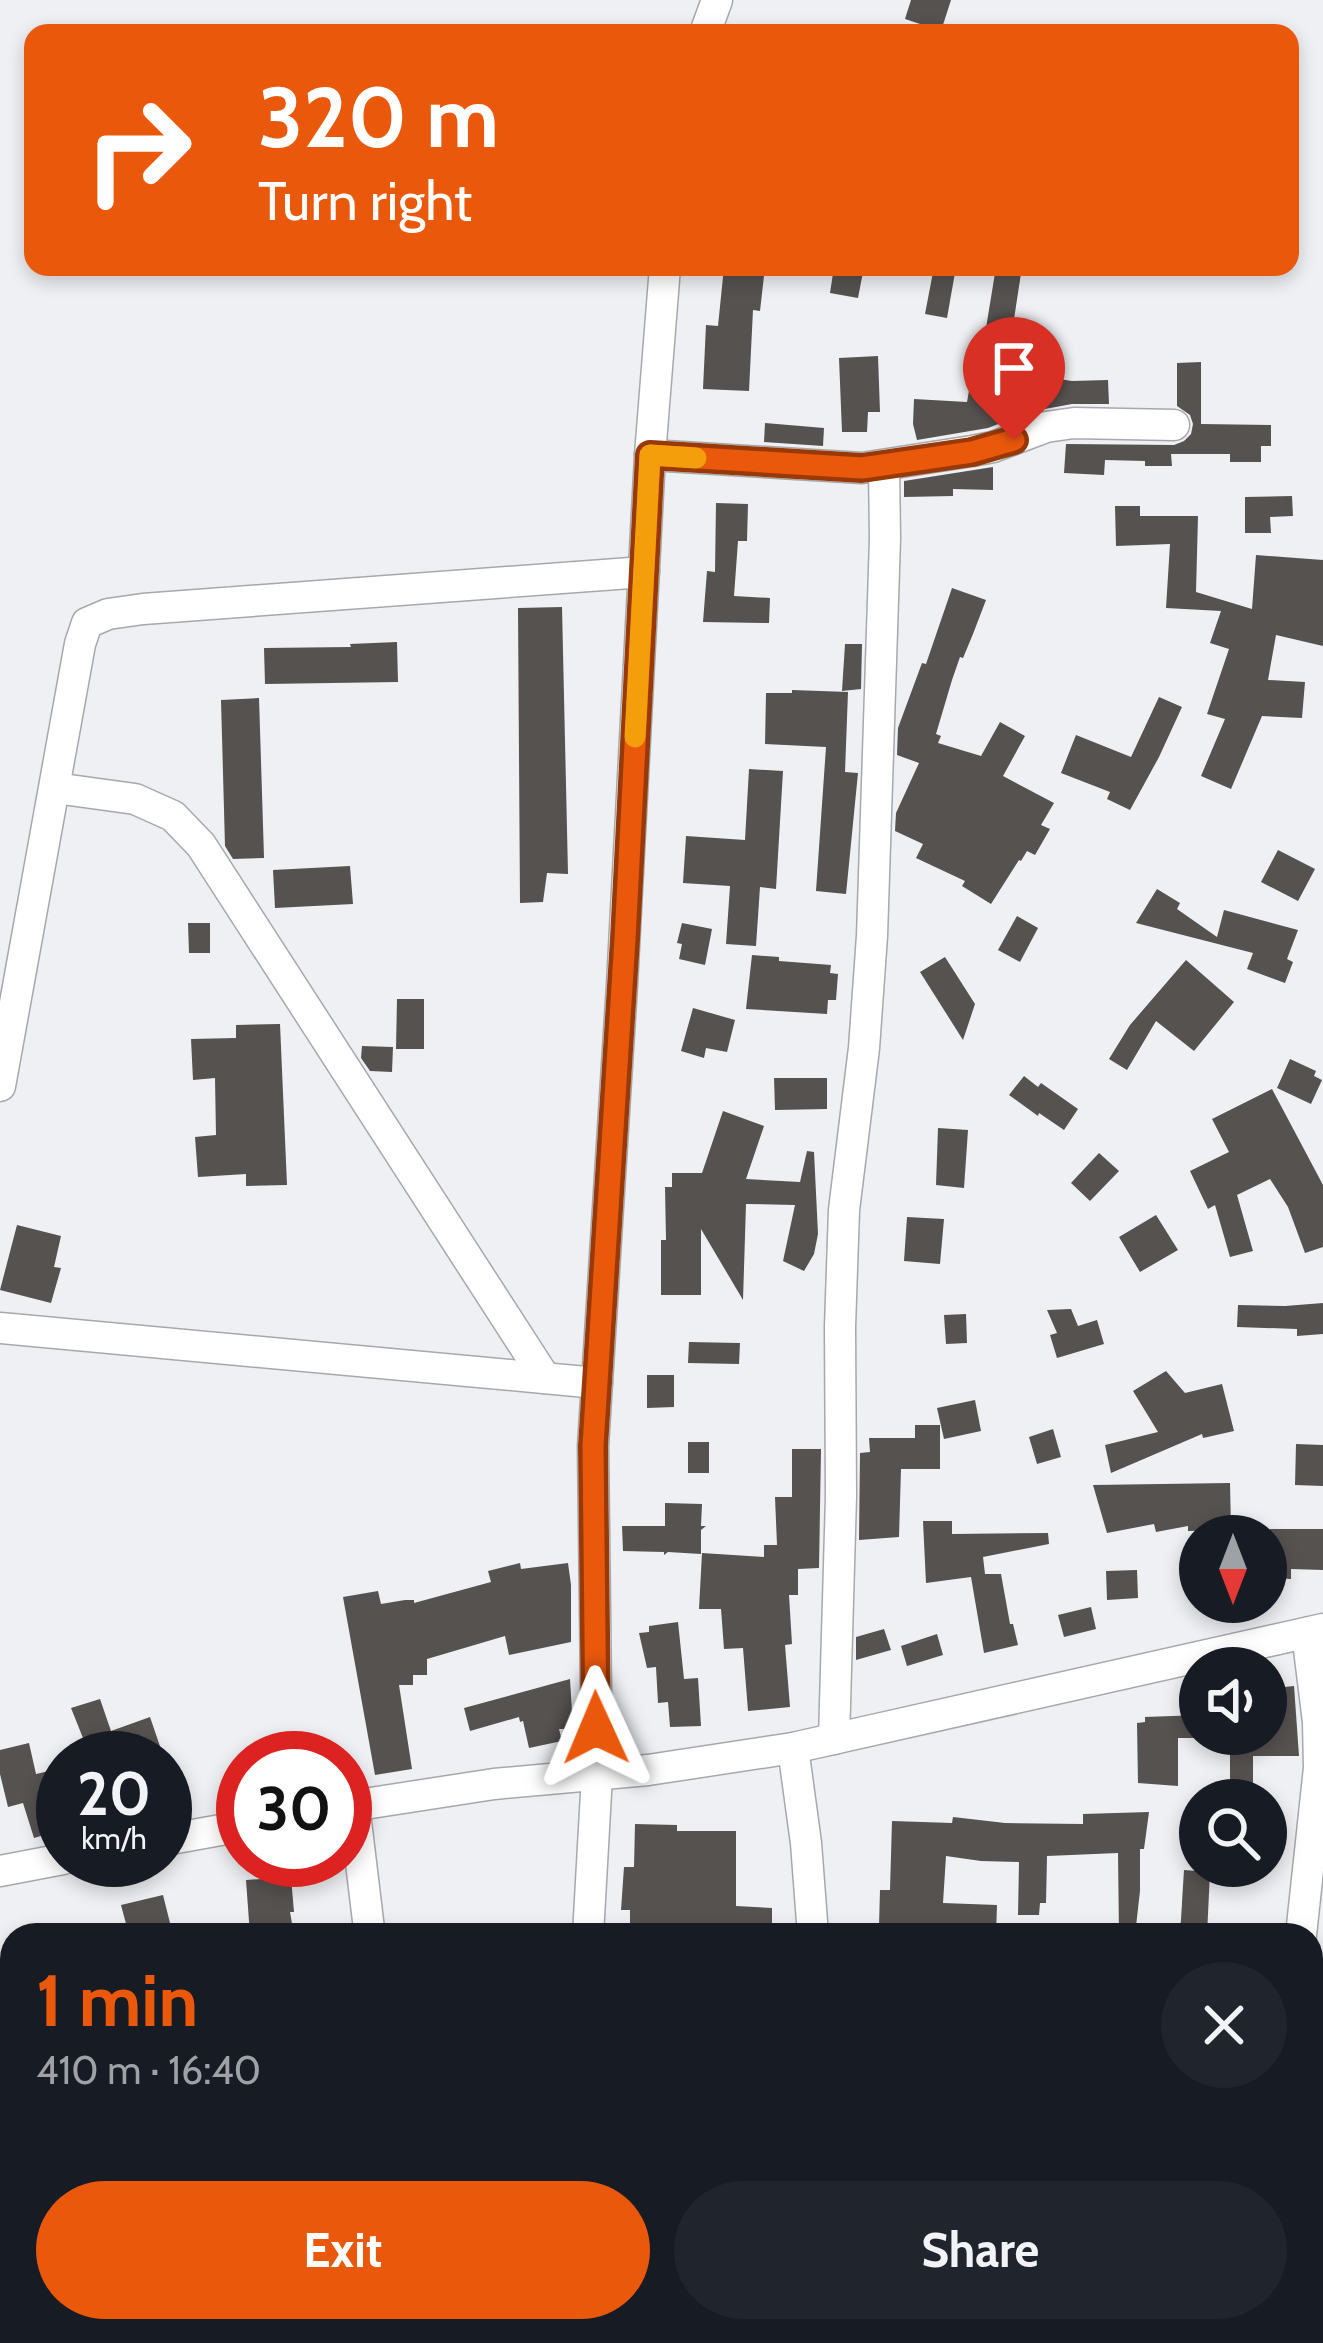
<!DOCTYPE html>
<meta charset="utf-8">
<style>
body{margin:0;font-family:Cabin,sans-serif;background:#20242c;color:#f1f3f6;height:100vh;display:flex;flex-direction:column;font-size:45px;white-space:nowrap}
*{box-sizing:border-box;margin:0}
p{font-size:39px;color:#9ea1a6}
.icon{flex:none;width:66px;height:66px;fill:none;stroke:currentColor;stroke-width:2;stroke-linecap:round;stroke-linejoin:round}
.map{position:relative;flex:1;overflow:hidden}
.sheet{position:absolute;left:0px;top:1923px;width:1323px;height:420px;display:flex;flex-direction:column;background:#171b24;border-radius:36px 36px 0 0;box-shadow:0 6px 18px #0003}
.sheet>*{flex:none}
.guide{position:absolute;left:24px;top:24px;width:1275px;height:252px;border-radius:24px;box-shadow:0 6px 18px #0003;background:#ea580c;color:#fff;overflow:hidden}
.needle{width:78px;rotate:180deg}
.controls{position:absolute;left:1179px;top:1515px;display:grid;gap:24px}
.controls a{display:grid;place-items:center;width:108px;height:108px;border-radius:50%;background:#171b24;box-shadow:0 6px 18px #0003;font-size:60px}
.speed{position:absolute;left:36px;top:1731px;display:flex;gap:24px;font-size:60px;font-weight:700;text-align:center}
.speed>*{display:grid;place-content:center;width:156px;height:156px;border-radius:50%;background:#171b24;box-shadow:0 6px 18px #0003;line-height:1}
.speed small{font-size:30px;font-weight:400}
.speed .limit{border:18px solid #d22;background:#fff;color:#111}
.pin{position:absolute;display:grid;place-items:center;width:102px;height:102px;color:#fff;margin:-123px -51px;border-radius:50% 50% 50% 0;rotate:-45deg;box-shadow:0 0 12px #0007}
.pin .icon{rotate:45deg}
.me{position:absolute;width:132px;margin:-66px;rotate:359deg;stroke-linejoin:round;filter:drop-shadow(0 0 9px #0008)}
.turn{display:flex;align-items:center;gap:42px;height:252px;padding:0 36px;font-size:54px}
.turn .icon{width:156px;height:156px;stroke-width:2.5}
.turn b{display:block;font-size:84px;line-height:102px}
.round{display:grid;place-items:center;flex:none;width:126px;height:126px;border-radius:63px;background:#20242c}
.headline{display:flex;align-items:center;justify-content:space-between;height:204px;padding:0 36px}
h1{font-size:72px;font-weight:700;line-height:90px;color:#ea580c}
.button{display:flex;gap:24px;margin-top:auto;padding:24px 36px}
.button a{flex:1;height:138px;border-radius:72px;background:#ea580c;color:#fff;font-size:48px;font-weight:700;line-height:138px;text-align:center}
.button a+a{background:#20242c;color:#f1f3f6}
.map>svg:first-child{display:block}
.building{fill:#555250}
.lines{fill:none;stroke-linecap:round;stroke-linejoin:round}
.street-casing{stroke:#a6a8ab;stroke-width:33}
.primary-casing{stroke:#cbcccc;stroke-width:48}
.street{stroke:#fff;stroke-width:30}
.primary{stroke:#fdc1c7;stroke-width:45}
.route-casing{stroke:#983908;stroke-width:30}
.route{stroke:#ea580c;stroke-width:21}
.slow{stroke:#f59e0b;stroke-width:21}
</style>
<div class="map">
<svg width="1323" height="2343" viewBox="0 0 1323 2343">
<rect width="100%" height="100%" fill="#eef0f3"/>
<!-- building -->
<g class="building">
<path d="M911 0H951L941 31 905 19Z"/>
<path d="M724 267H765L760 311 753 310 749 391 703 389 706 325 718 326Z"/>
<path d="M834 267 863 272 858 298 830 293Z"/>
<path d="M934 267H956L947 318 925 314Z"/>
<path d="M996 267H1022L1012 332 986 328Z"/>
<path d="M878 356 880 412H868L867 432H842L839 358Z"/>
<path d="M1201 362V424L1271 425V446H1261V462H1230V454H1171L1172 466H1145V461L1105 460 1104 475 1064 473 1066 444 1174 445 1184 441 1191 434 1193 424 1190 415 1177 406V363Z"/>
<path d="M972 374 1038 385 1039 376 1072 381 1108 380 1109 404H1072L1034 411 1004 406 1001 423 988 428 917 440 913 424 914 399 967 402Z"/>
<path d="M765 423 824 428 823 446 764 442Z"/>
<path d="M993 467V490L953 489V496L904 497V481Z"/>
<path d="M1292 496 1293 516 1270 517 1271 533H1245V497Z"/>
<path d="M716 503 748 504 747 541H738L734 596 770 598 769 623 703 622 707 571 715 572Z"/>
<path d="M1115 506H1140V516H1198L1196 592 1252 609 1256 555 1323 560V646L1276 635 1268 680 1305 682 1302 718 1262 716 1231 789 1201 776 1225 719 1207 714 1229 649 1210 643 1221 611 1166 608 1170 544 1116 546Z"/>
<path d="M952 588 986 600 973 634 963 658 960 657 952 680 936 734 941 736 938 743 981 756 1000 722 1025 736 1003 776 1054 803 1041 825 1050 829 1035 855 1027 851 1021 861 1019 860 991 904 962 886 965 881 916 858 923 844 895 831 896 813 919 763 897 755 898 728 922 663 926 664Z"/>
<path d="M562 607 568 874 547 873 543 902 520 903 518 608Z"/>
<path d="M397 642 398 682 265 684 264 648 351 647 350 644Z"/>
<path d="M845 644H862L861 689 842 691Z"/>
<path d="M792 690 848 692 845 772 858 773 846 894 816 891 826 747 765 744 766 693H792Z"/>
<path d="M1159 697 1182 707 1159 757 1130 810 1107 799 1110 792 1061 773 1076 735 1131 757Z"/>
<path d="M259 698 264 858 233 859 225 846 221 700Z"/>
<path d="M749 769 783 771 776 889 760 887 756 946 726 944 730 886 683 883 686 836 745 840Z"/>
<path d="M1278 850 1315 869 1298 901 1261 882Z"/>
<path d="M350 866 353 904 275 908 273 870Z"/>
<path d="M1157 889 1180 903 1177 909 1217 937 1224 910 1298 930 1287 959 1293 962 1285 983 1247 969 1253 953 1136 923Z"/>
<path d="M1017 916 1038 928 1020 962 998 950Z"/>
<path d="M188 923H210V953H189Z"/>
<path d="M682 923 712 929 705 965 679 959 682 944 677 943Z"/>
<path d="M752 955 779 957V961L831 965 830 973 838 974 836 1000H828L827 1014 746 1009Z"/>
<path d="M945 957 975 1004 963 1040 920 972Z"/>
<path d="M1186 960 1234 1002 1194 1051 1156 1021 1127 1070 1109 1059 1130 1025Z"/>
<path d="M397 999H424V1049H396Z"/>
<path d="M693 1008 735 1020 727 1052 706 1048 704 1058 681 1051Z"/>
<path d="M280 1024 287 1185 246 1186V1174L198 1177 195 1137 216 1135 215 1078 193 1080 191 1039 236 1038V1025Z"/>
<path d="M362 1046 393 1047 392 1072 370 1071 361 1058Z"/>
<path d="M1290 1059 1316 1071 1314 1076 1322 1080 1311 1104 1277 1088Z"/>
<path d="M1024 1076 1038 1087 1041 1083 1078 1109 1064 1130 1039 1113 1038 1116 1009 1095Z"/>
<path d="M774 1078H827V1109L775 1110Z"/>
<path d="M1272 1089 1323 1185V1247L1305 1253 1288 1207 1270 1179 1237 1195 1253 1251 1230 1257 1215 1205 1208 1209 1190 1171 1229 1152 1212 1119Z"/>
<path d="M723 1111 764 1126 746 1179 800 1182 807 1151 814 1152 818 1234 814 1254 804 1271 783 1261 795 1205 746 1204 743 1300 701 1229V1295H661V1240H666L665 1187H672V1173H702Z"/>
<path d="M938 1128 968 1130 964 1188 936 1185Z"/>
<path d="M1099 1153 1119 1171 1090 1201 1071 1183Z"/>
<path d="M1156 1215 1178 1250 1140 1272 1119 1237Z"/>
<path d="M907 1217 944 1219 940 1264 904 1261Z"/>
<path d="M17 1225 61 1236 54 1267 61 1268 51 1303 0 1290Z"/>
<path d="M1323 1303V1334L1297 1336V1329L1237 1327 1238 1305 1285 1306Z"/>
<path d="M1071 1309 1078 1326 1097 1320 1104 1344 1057 1358 1050 1335 1057 1333 1047 1310Z"/>
<path d="M966 1314 967 1343 946 1344 944 1315Z"/>
<path d="M689 1342 740 1343 739 1364 688 1363Z"/>
<path d="M1166 1371 1185 1393 1222 1384 1234 1431 1203 1438 1202 1434 1111 1473 1105 1445 1158 1432 1133 1391Z"/>
<path d="M647 1375H674V1407L647 1408Z"/>
<path d="M975 1400 981 1431 944 1439 937 1408Z"/>
<path d="M915 1425H940V1469H901L899 1537 859 1540 860 1453 870 1452 869 1438H915Z"/>
<path d="M1053 1429 1061 1457 1037 1464 1029 1437Z"/>
<rect x="688" y="1442" width="21" height="31"/>
<path d="M1296 1444 1323 1445V1486L1295 1485Z"/>
<path d="M792 1449H821L819 1568 798 1569V1595H789L792 1644 785 1645 790 1707 748 1711 743 1648 724 1649 721 1609H699L702 1553 764 1557V1545H777L775 1497H792Z"/>
<path d="M1230 1483 1231 1530 1188 1531V1526L1156 1532 1154 1524 1107 1533 1093 1485Z"/>
<path d="M665 1503 702 1504 701 1526H706L701 1530V1554L668 1552 664 1555V1552L623 1551 622 1526H665Z"/>
<path d="M923 1521H952V1534L1048 1533 1049 1544 983 1557 985 1574H1001L1010 1624H1013L1018 1645 984 1653 971 1577 926 1583Z"/>
<path d="M1270 1529H1323V1570L1291 1569V1579L1270 1578Z"/>
<path d="M520 1563 521 1569 568 1563 571 1585V1642L509 1655 505 1636 427 1659V1675H413V1685H399L412 1769 375 1775 343 1597 378 1591 381 1604 405 1600H414V1603L491 1582 488 1571Z"/>
<path d="M1137 1570 1138 1598 1107 1600 1106 1571Z"/>
<path d="M1091 1607 1096 1629 1064 1637 1058 1615Z"/>
<path d="M678 1622 684 1679 698 1678 701 1726 670 1727 668 1702 658 1703 656 1667 647 1668 639 1633 649 1632V1626Z"/>
<path d="M884 1629 891 1650 856 1660V1637Z"/>
<path d="M937 1634 943 1655 907 1666 901 1646Z"/>
<path d="M570 1679 573 1729H559L562 1741 529 1748 523 1721 520 1722 519 1717 470 1731 464 1708Z"/>
<path d="M1294 1686 1299 1756H1253V1800H1230V1736L1266 1734V1689Z"/>
<path d="M100 1699 111 1731 150 1717 164 1758H91L71 1708Z"/>
<path d="M1200 1715V1738H1178V1786L1138 1783 1137 1723 1145 1722V1717Z"/>
<path d="M29 1743 36 1774 49 1771 55 1795 48 1797 58 1831 34 1838 23 1803 8 1807 0 1774V1750Z"/>
<path d="M1149 1812 1144 1849H1140V1891L1135 1935H1119L1118 1853 1047 1856 1046 1903H1040L1039 1915H1018L1019 1862 981 1861 946 1856 943 1903 997 1905 996 1935H959V1927L879 1926 880 1890H890L892 1821 952 1823 953 1817 1005 1823 1083 1824V1814Z"/>
<path d="M635 1824 677 1825V1831H736V1906L772 1908V1928L740 1927V1935H630V1910H621L624 1867H634Z"/>
<path d="M1184 1870 1210 1872 1207 1935H1180Z"/>
<path d="M291 1877 294 1912H290L294 1935H250L246 1880Z"/>
<path d="M163 1895 173 1935H129L121 1905Z"/>
</g>
<g class="lines">
<!-- street casing -->
<g class="street-casing">
<g id="street">
<path d="M705 33 717 0"/>
<path d="M650 455 862 468 972 451 993 447 1046 427 1074 423 1174 425"/>
<path d="M55 788 135 799 173 816 201 845 545 1378"/>
<path d="M0 1086 80 644 87 623 108 614 143 609 644 572"/>
<path d="M0 1328 597 1383"/>
<path d="M834 1739 841 1496 840 1327 844 1210 864 1048 872 936 885 539 884 466"/>
<path d="M793 1748 806 1843 813 1935"/>
<path d="M354 1805 369 1929 366 1935"/>
<path d="M345 1807 494 1784 648 1770 793 1748 1323 1629"/>
<path d="M165 1840 243 1826"/>
<path d="M0 1871 63 1859"/>
<path d="M588 1935 597 1775 593 1446 622 985 650 455 665 267"/>
<path d="M1301 1935 1319 1768 1318 1722 1307 1633"/>
<path d="M569 2343V2331"/>
<path d="M802 2343V2331"/>
</g>
</g>
<!-- primary casing -->
<g class="primary-casing">
<path id="primary" d="M0 2342 4 2343"/>
</g>
<!-- street -->
<use href="#street" class="street"/>
<!-- primary -->
<use href="#primary" class="primary"/>
</g>
<g class="lines">
<!-- route casing -->
<g class="route-casing">
<path id="route" d="M596 1728 593 1446 625 939 650 455 862 468 972 452 1014 440"/>
</g>
<!-- route -->
<use href="#route" class="route"/>
<!-- slow -->
<path class="slow" d="M635 737 650 455 696 458"/>
</g>
</svg>
<div class="controls">
<a><svg class="needle" viewBox="-14 -14 28 28"><path d="M0-13l5 13h-10z" fill="#e53935"/><path d="M0 13l5-13h-10z" fill="#9ea1a6"/></svg></a>
<a><svg class="icon" aria-label="sound" viewBox="0 0 24 24"><path d="M4 9h4l5-4v14l-5-4H4zM17 9q2 3 0 6"/></svg></a>
<a><svg class="icon" aria-label="search" viewBox="0 0 24 24"><circle cx="10" cy="10" r="6"/><path d="M15 15l6 6"/></svg></a>
</div>
<div class="speed"><div>20<small>km/h</small></div><div class="limit">30</div></div>
<div class="pin" style="left:1014px;top:440px;background:#d93025"><svg class="icon" aria-label="arrive" viewBox="0 0 24 24"><path d="M6 21V4h12l-3 4 3 4H6"/></svg></div>
<svg class="me" style="left:596px;top:1728px" viewBox="-20 -20 40 40"><path d="M0-17L14 15 0 8-14 15z" fill="#ea580c" stroke="#fff" stroke-width="4"/></svg>
<div class="guide">
<div class="turn"><svg class="icon" aria-label="right" viewBox="0 0 24 24"><path d="M7 20v-9h11M14 6l5 5-5 5"/></svg><div><b>320 m</b>Turn right</div></div>
</div>
<section class="sheet">
<div class="headline"><div><h1>1 min</h1><p>410 m · 16:40</p></div><a class="round"><svg class="icon" aria-label="close" viewBox="0 0 24 24"><path d="M6 6l12 12M18 6L6 18"/></svg></a></div>
<div class="button"><a>Exit</a><a>Share</a></div>
</section>
</div>
